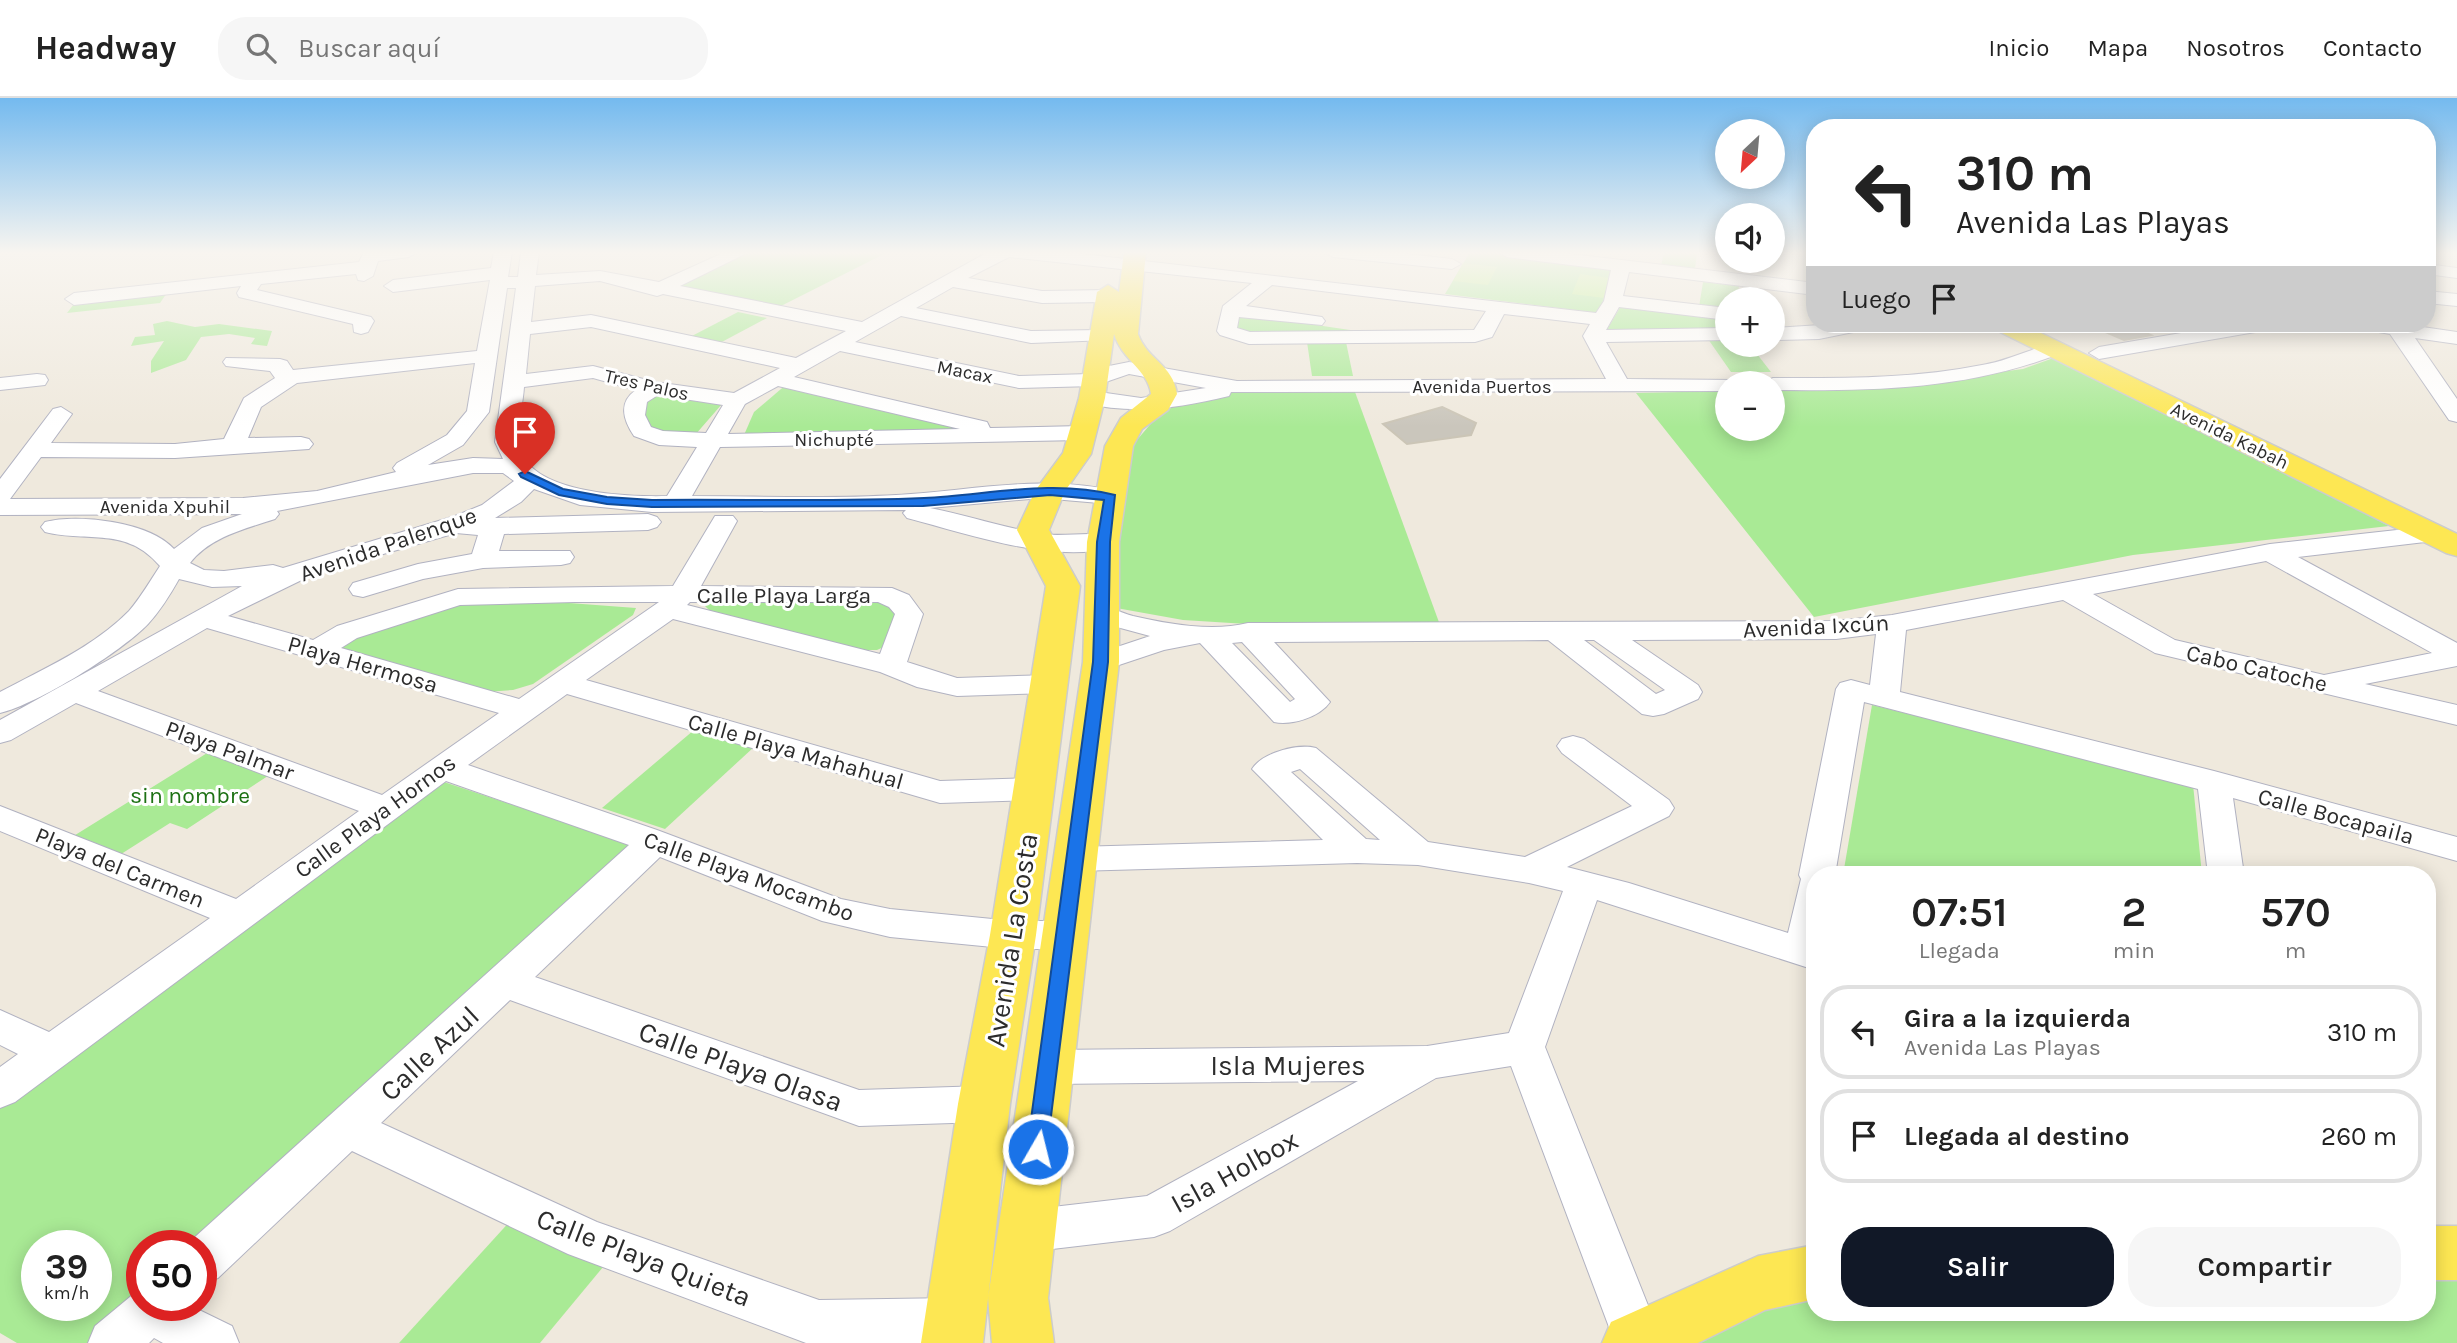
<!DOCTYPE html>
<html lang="es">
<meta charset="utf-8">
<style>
body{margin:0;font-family:Karla,sans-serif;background:#f6f6f6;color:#222;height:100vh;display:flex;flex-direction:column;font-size:26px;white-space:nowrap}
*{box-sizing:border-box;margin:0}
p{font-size:23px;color:#767676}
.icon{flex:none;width:38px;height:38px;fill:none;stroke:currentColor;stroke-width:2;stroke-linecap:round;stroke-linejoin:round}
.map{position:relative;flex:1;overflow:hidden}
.sheet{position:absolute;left:1806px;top:768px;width:630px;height:455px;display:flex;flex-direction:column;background:#fff;border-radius:28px;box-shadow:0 4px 18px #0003}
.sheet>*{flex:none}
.hud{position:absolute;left:1806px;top:21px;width:630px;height:214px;border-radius:28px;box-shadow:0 4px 18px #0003;background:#fff;color:#222;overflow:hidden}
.needle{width:46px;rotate:206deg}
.controls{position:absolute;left:1715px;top:21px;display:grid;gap:14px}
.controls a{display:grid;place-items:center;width:70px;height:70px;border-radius:50%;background:#fff;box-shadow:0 4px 18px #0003;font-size:35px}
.speed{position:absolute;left:21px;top:1132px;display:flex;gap:14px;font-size:35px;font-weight:700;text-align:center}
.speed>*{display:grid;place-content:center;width:91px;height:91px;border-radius:50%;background:#fff;box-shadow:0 4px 18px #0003;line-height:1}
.speed small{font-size:18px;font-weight:400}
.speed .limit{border:10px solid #d22;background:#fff;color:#111}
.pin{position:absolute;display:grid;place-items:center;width:60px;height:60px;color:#fff;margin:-72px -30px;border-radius:50% 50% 50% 0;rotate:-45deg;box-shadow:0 0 7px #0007}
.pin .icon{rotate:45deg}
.me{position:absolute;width:77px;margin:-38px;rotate:8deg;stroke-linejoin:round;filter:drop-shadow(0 0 5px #0008)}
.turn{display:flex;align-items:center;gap:24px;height:147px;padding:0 35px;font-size:32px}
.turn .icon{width:91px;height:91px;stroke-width:2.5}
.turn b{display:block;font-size:49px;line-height:60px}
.then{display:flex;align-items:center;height:66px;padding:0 35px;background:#0003;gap:14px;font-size:26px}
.eta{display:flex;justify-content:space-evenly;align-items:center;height:119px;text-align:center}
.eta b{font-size:42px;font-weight:600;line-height:49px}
.button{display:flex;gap:14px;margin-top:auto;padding:14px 35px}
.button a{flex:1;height:80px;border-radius:28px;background:#111827;color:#fff;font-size:28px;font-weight:600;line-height:80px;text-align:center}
.button a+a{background:#f6f6f6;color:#222}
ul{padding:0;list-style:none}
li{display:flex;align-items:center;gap:21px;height:94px;margin:0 14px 10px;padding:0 21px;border:4px solid #e0e0e0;border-radius:28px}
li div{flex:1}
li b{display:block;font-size:26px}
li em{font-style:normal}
header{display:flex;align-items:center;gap:42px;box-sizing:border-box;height:98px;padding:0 35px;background:#fff;border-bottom:2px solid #e0e0e0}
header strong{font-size:33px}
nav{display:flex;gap:38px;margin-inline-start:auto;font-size:24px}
.search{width:490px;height:63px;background:#f6f6f6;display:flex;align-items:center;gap:18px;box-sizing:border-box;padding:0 24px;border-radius:28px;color:#767676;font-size:26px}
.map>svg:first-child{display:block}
.green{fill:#a9ea95;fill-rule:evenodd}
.pitch{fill:#bef28f}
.building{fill:#cac6bc;stroke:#cbc5b6;stroke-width:2}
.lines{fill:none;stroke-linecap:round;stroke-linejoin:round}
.minor-casing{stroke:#b1b2c1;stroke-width:2}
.major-casing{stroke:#ccc;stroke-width:3}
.minor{fill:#fff;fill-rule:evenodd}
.major{fill:#fde753;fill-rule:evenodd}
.route{fill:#1a73e8;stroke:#114b97;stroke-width:2}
.labels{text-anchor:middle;stroke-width:6;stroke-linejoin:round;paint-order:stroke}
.far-street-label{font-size:19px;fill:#2c2c2c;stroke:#fff}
.street-label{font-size:23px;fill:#2c2c2c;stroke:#fff}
.park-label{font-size:23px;fill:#1d7114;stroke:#fff}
.near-street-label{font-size:28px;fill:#2c2c2c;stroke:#fff}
</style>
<header>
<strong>Headway</strong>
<div class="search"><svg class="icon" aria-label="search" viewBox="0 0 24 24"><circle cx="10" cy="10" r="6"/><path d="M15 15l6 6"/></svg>Buscar aquí</div>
<nav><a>Inicio</a><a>Mapa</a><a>Nosotros</a><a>Contacto</a></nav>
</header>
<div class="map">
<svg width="2457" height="1245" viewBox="0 0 2457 1245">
<rect width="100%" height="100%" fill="#efe9dd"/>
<!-- green -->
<g class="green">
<path d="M747 154H888L775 211 669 191Z"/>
<path d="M1470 154H1485L1614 169 1599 215 1445 196Z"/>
<path d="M1664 154H1697L1695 172 1661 168Z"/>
<path d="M1703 184 1739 188 1737 201H1727V212L1699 209Z"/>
<path d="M169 192 160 205 67 215 77 202Z"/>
<path d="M1622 206 1727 218V234L1605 235Z"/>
<path d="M738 214 767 220 718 246 688 240Z"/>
<path d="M1241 216 1357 233 1356 235 1261 238 1234 232Z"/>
<path d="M167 223 195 229 219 226 272 233 267 248 251 246 255 240 229 236 201 239 186 262 151 275V263L164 243 131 248 135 239 155 237 153 226Z"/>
<path d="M1708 241H1727V247H1750L1771 274H1731Z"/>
<path d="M1307 244H1346L1353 278H1312Z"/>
<path d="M2059 258 2389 428 2133 457 1814 519 1636 295 1727 293V331H1773V292L1874 290 2023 271Z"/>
<path d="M788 285 992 335 744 337 754 314Z"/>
<path d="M1238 293 1355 294 1440 527H1263L1183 522 1105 508 1131 349 1165 309Z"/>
<path d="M649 298 722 306 695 337 654 333 642 324V311Z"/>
<path d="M717 502H876L889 505 898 518 886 548 877 552H863L711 514 705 508Z"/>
<path d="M569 505 636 510 633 517 533 586 513 592 486 594 331 551 333 546 436 511 465 506Z"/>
<path d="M1872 607 2193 686 2202 777H1843Z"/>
<path d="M694 632 754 649 665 731 602 710Z"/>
<path d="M212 652 274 674 187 731 170 725 118 758 72 739Z"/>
<path d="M438 682 642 750 201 1148H142L144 1208 102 1245H17L0 1235V1008ZM37 1148H96V1208H37Z"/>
<path d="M513 1120 608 1163 540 1245H399Z"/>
<path d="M2427 1174H2457V1245H1700L1761 1214 1815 1196V1214H2427Z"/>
</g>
<!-- pitch -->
<g class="pitch">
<path d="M1463 165 1497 169 1488 187 1453 183Z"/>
<path d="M1580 176 1610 180 1604 200 1572 196Z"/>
</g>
<!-- building -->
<g class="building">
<path d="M2087 226H2126L2151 237 2124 242Z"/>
<path d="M1442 309 1476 325 1471 337 1407 346 1383 326Z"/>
</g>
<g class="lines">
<!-- minor casing -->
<g class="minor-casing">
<g id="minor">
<path d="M364 154H418L409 159 378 163 373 178 364 183 358 182 356 176 261 186 257 192 371 219 374 223 368 234 361 236 354 234 353 226 239 199 237 195 241 188 74 207 65 201 74 195 359 164Z"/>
<path d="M494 154H512L508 179H518L521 154H539L536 177 600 173 659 184 725 154H749L680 188 862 224 988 154H1065L1596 215 1604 203 1611 172 1507 159 1498 154H1554L1815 185V197L1629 174 1623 198 1727 210V222L1619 209 1606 232 1727 230V242L1606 244 1627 281 1735 282 1737 285H1727V293L1231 294 1229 298C1179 310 1134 317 1084 305L1081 300 1092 293 1141 300 1206 290 1129 276 1094 288 1019 290 840 253 794 279 987 324 990 330 1082 328 1093 335 1082 342 720 349 692 398C760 398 828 401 896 397 970 393 1046 375 1120 394L1123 399 1120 404 1111 406 1041 400 930 410C967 417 1004 430 1042 436 1065 439 1090 433 1112 438L1116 444 1112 450C1049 465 969 436 907 420L903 415 906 412 652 414 580 407 534 391 521 404 495 420 648 416 657 419 661 424 657 429 648 432 504 436 499 453H570L574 459 570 465 561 467 483 470 423 481 363 499 353 497 349 491 353 485 418 466 472 456 478 437 456 435 314 476 228 518 313 542 337 528 458 491 673 488 715 418H733L737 423 701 488 892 490 909 497 923 516 907 564 957 580 1051 577 1062 580 1066 586 1062 592 1051 595 957 598 917 589 880 574 673 521 586 582 940 683 1035 680 1047 683 1052 691 1047 699 1035 702 940 705 567 596 468 667 657 732 841 801 890 811 1013 823H1066L1079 827 1085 837 1079 847 1066 851H1013L890 839 822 823 660 759 535 879 859 992 984 988 999 993 1005 1006 999 1019 984 1024 859 1028 510 902 381 1025 597 1124 819 1202 955 1200 972 1207 980 1224 972 1241 962 1245H806L568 1156 352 1053 218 1180 201 1186V1148H185L629 747 446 683 15 1004 0 1010V969L18 956 0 947V912L49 934 210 820 0 733V708L236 801 359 713 76 605 11 642 0 645V622L242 488 212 489 179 481C170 497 160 513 148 526 121 554 38 606 0 615V594C43 571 94 549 129 513 141 499 150 483 160 468 126 428 89 445 45 434L41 429 45 424C78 415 150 424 174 451L202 430 242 416 0 417V381L53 311 61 309 72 316 51 345 175 346 224 341 244 300 275 280 270 273 226 268 223 264 226 260 280 261 287 263 293 272 477 253 490 182 393 194 384 188 393 182 491 170ZM1009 159 1252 185 1223 208 1217 233 1220 237 1249 246 1475 244 1492 239 1504 216 1590 226 1583 238 1606 281 1237 283 1129 264 1104 269 1090 276 1019 278 855 244 901 218 1031 245 1108 242 1111 238 1101 232 1031 233 916 210 953 189 1042 205 1108 204 1117 198 1108 192 1042 193 968 180ZM600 183 657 198 663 196 846 233 796 260 591 217 531 224 535 188ZM1272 187 1486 213 1474 232 1250 234 1237 230 1239 219 1322 227 1325 223 1322 219 1246 208ZM507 190H516L495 344 503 361 473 360 428 367 463 347 489 314ZM591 229 780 270 734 295 655 284 593 268 526 276 530 236ZM475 265 467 313 447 337 397 365 393 370 396 374 317 393 243 400 10 401 41 359 175 360 309 351 313 346 309 341 301 339 248 340 261 309 297 285ZM593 280 636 292C618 304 623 322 634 338L659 347 697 349 667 398C629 399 523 396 519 344 517 327 523 306 524 289ZM778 288 960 331 728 336 745 306ZM658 297 723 307 706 335 663 333 651 329 645 317 647 304ZM473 375H503L514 383 482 407 455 418 283 470 273 467 224 473 204 472 190 465C210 439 245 431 275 421L279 416 277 413ZM575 504H659L519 601 341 550 357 540 460 507ZM690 504H878L889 509 895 516 880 556 687 507ZM207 530 499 615 382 697 98 593Z"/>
<path d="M1324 154H1389L1452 161 1461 166 1452 171 1333 159Z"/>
<path d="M2427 166 2457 170V180L2427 176Z"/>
<path d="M2427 193 2457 196V208L2427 205Z"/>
<path d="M1836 226H1876L1873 230 1819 241 1773 242V230Z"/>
<path d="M2234 226H2277L2267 232 2099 261 2089 255 2099 249Z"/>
<path d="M2353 226H2402L2457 234V246L2415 240 2457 301V324L2449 322 2390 236 2356 230Z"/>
<path d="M2054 245 2061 247 2064 251 2061 255C1968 292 1872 293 1773 292V285H1763L1773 280C1843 280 1913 281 1982 267 2007 263 2030 251 2054 245Z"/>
<path d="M37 276 45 277 48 282 45 287 0 292V280Z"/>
<path d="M2433 428 2442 430 2446 436 2442 442 2298 459 2457 545V568L2365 586 2457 607V627L2155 555 2063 502 1906 532 1900 594 2214 673 2457 739V763L2233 700 2244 777H2208L2198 691 1864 604 1835 777H1815V872L1597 802 1545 949 1663 1245H1615L1511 968 1436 980 1170 1133 1154 1139 1027 1154 1010 1148 1004 1133 1010 1118 1027 1112 1147 1098 1358 983 1050 986 1035 981 1029 969 1035 957 1050 952 1427 948 1509 935 1563 793 1529 785 1418 767 1357 765 1075 773 1062 770 1057 761 1062 752 1075 749 1323 742 1252 671C1262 655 1297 645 1316 650L1428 744 1525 759 1632 708 1562 655 1557 648 1562 641 1573 638 1584 641 1669 702 1674 710 1669 718 1567 769 1629 785 1788 835 1801 781 1799 777 1836 591 1840 585 1851 582 1870 587 1876 536 1836 541 1632 542 1698 587 1702 594 1698 601 1664 616 1653 618 1642 616 1548 542 1274 544 1330 604C1320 619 1291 628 1274 624L1200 545 1164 552 1101 573 1090 570 1086 564 1090 558 1150 538 1091 522 1087 516 1091 510C1107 506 1118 514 1133 518 1168 526 1212 534 1248 525L1836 523 1892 517 2270 446ZM2266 463 2432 555 2324 577 2175 542 2093 496ZM1584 542H1594L1665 592 1656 596ZM1242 544 1295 601 1290 604 1232 545ZM1300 671 1380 742 1366 741 1291 674Z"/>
<path d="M142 1189V1208H191L232 1228 239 1245H163L154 1240 149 1245H88L95 1228Z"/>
</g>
</g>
<!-- major casing -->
<g class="major-casing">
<g id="major">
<path d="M1124 154H1146L1138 236C1147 262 1173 266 1177 296L1168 312 1142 331 1133 348 1119 444V564L1048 1200 1054 1245H992L988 1200 1083 564 1087 444 1105 348 1121 320 1151 296C1148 272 1122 262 1114 236L1105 300 1091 356 1065 393 1049 432 1080 488 1036 837 1010 1006 983 1245H921L958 1006 990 837 1046 488 1017 432 1035 393 1063 355 1079 300 1097 194 1108 187 1119 194Z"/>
<path d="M1991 226H2022L2457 436V458L2446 455 1994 231Z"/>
<rect x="2427" y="1128" width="30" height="54"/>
<path d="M1815 1147V1201L1765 1212 1698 1245H1602L1611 1224 1758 1158Z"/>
</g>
</g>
<!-- minor -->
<use href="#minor" class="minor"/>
<!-- major -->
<use href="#major" class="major"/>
</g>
<!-- sky -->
<linearGradient id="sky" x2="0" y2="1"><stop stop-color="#74baef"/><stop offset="0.47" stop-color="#f8f5f0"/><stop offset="1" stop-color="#f8f5f0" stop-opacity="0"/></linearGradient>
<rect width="2457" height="329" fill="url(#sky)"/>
<!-- route -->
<path class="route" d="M525 373 563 391 607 399 652 402C743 401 834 404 924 400 988 397 1052 381 1115 397L1110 444 1108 564 1046 1058 1038 1061 1030 1058 1027 1051 1093 564 1097 444 1104 402 1050 397 923 408 652 409 607 406 559 397 521 379 519 376Z"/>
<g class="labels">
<!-- far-street labels -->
<g class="far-street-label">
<text transform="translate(965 273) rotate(11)" y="7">Macax</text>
<text transform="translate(647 286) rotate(13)" y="7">Tres Palos</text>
<text x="1482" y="295">Avenida Puertos</text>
<text transform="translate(2230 337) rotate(26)" y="7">Avenida Kabah</text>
<text x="834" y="348">Nichupté</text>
<text x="165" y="415">Avenida Xpuhil</text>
</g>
<!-- street labels -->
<g class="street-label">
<text transform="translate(388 446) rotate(-19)" y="8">Avenida Palenque</text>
<text x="784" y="505">Calle Playa Larga</text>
<text transform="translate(1816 528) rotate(-3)" y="8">Avenida Ixcún</text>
<text transform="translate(363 566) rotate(16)" y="8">Playa Hermosa</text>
<text transform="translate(2257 570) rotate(13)" y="8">Cabo Catoche</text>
<text transform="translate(230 652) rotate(20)" y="8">Playa Palmar</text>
<text transform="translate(796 653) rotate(16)" y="8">Calle Playa Mahahual</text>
<text transform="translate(375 718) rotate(-36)" y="8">Calle Playa Hornos</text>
<text transform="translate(2336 718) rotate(15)" y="8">Calle Bocapaila</text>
<text transform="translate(120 769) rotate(22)" y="8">Playa del Carmen</text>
<text transform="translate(749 778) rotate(20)" y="8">Calle Playa Mocambo</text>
</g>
<!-- park labels -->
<g class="park-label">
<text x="190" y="705">sin nombre</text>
</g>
<!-- near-street labels -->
<g class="near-street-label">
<text transform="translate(1011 842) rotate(-81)" y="10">Avenida La Costa</text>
<text transform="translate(429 955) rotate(-43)" y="10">Calle Azul</text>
<text x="1288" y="977">Isla Mujeres</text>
<text transform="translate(741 968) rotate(20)" y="10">Calle Playa Olasa</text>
<text transform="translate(1234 1073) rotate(-29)" y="10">Isla Holbox</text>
<text transform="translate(644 1159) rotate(21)" y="10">Calle Playa Quieta</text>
</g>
</g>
</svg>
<div class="controls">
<a><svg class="needle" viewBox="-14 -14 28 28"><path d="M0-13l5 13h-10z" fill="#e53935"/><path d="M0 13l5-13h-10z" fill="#767676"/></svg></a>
<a><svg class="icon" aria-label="sound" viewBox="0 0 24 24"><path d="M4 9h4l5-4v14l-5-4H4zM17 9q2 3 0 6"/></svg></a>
<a>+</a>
<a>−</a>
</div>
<div class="speed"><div>39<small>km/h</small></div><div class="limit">50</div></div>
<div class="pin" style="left:525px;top:376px;background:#d93025"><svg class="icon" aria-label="arrive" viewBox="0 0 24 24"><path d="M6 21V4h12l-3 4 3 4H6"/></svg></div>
<svg class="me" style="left:1038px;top:1051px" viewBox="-20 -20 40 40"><circle r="17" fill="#1a73e8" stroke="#fff" stroke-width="3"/><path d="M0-11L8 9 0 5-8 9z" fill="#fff"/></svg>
<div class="hud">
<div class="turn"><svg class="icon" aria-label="left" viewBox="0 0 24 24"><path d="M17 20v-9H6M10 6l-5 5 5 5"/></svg><div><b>310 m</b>Avenida Las Playas</div></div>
<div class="then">Luego<svg class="icon" aria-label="arrive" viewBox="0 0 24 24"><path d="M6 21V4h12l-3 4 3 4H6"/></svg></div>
</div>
<section class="sheet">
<div class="eta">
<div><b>07:51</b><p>Llegada</p></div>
<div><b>2</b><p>min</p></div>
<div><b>570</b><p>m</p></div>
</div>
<ul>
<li><svg class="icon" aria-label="left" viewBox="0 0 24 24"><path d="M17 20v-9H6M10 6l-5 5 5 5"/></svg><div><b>Gira a la izquierda</b><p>Avenida Las Playas</p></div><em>310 m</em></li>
<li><svg class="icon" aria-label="arrive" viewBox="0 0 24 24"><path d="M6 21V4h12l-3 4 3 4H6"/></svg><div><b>Llegada al destino</b></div><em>260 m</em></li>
</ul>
<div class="button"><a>Salir</a><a>Compartir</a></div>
</section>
</div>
